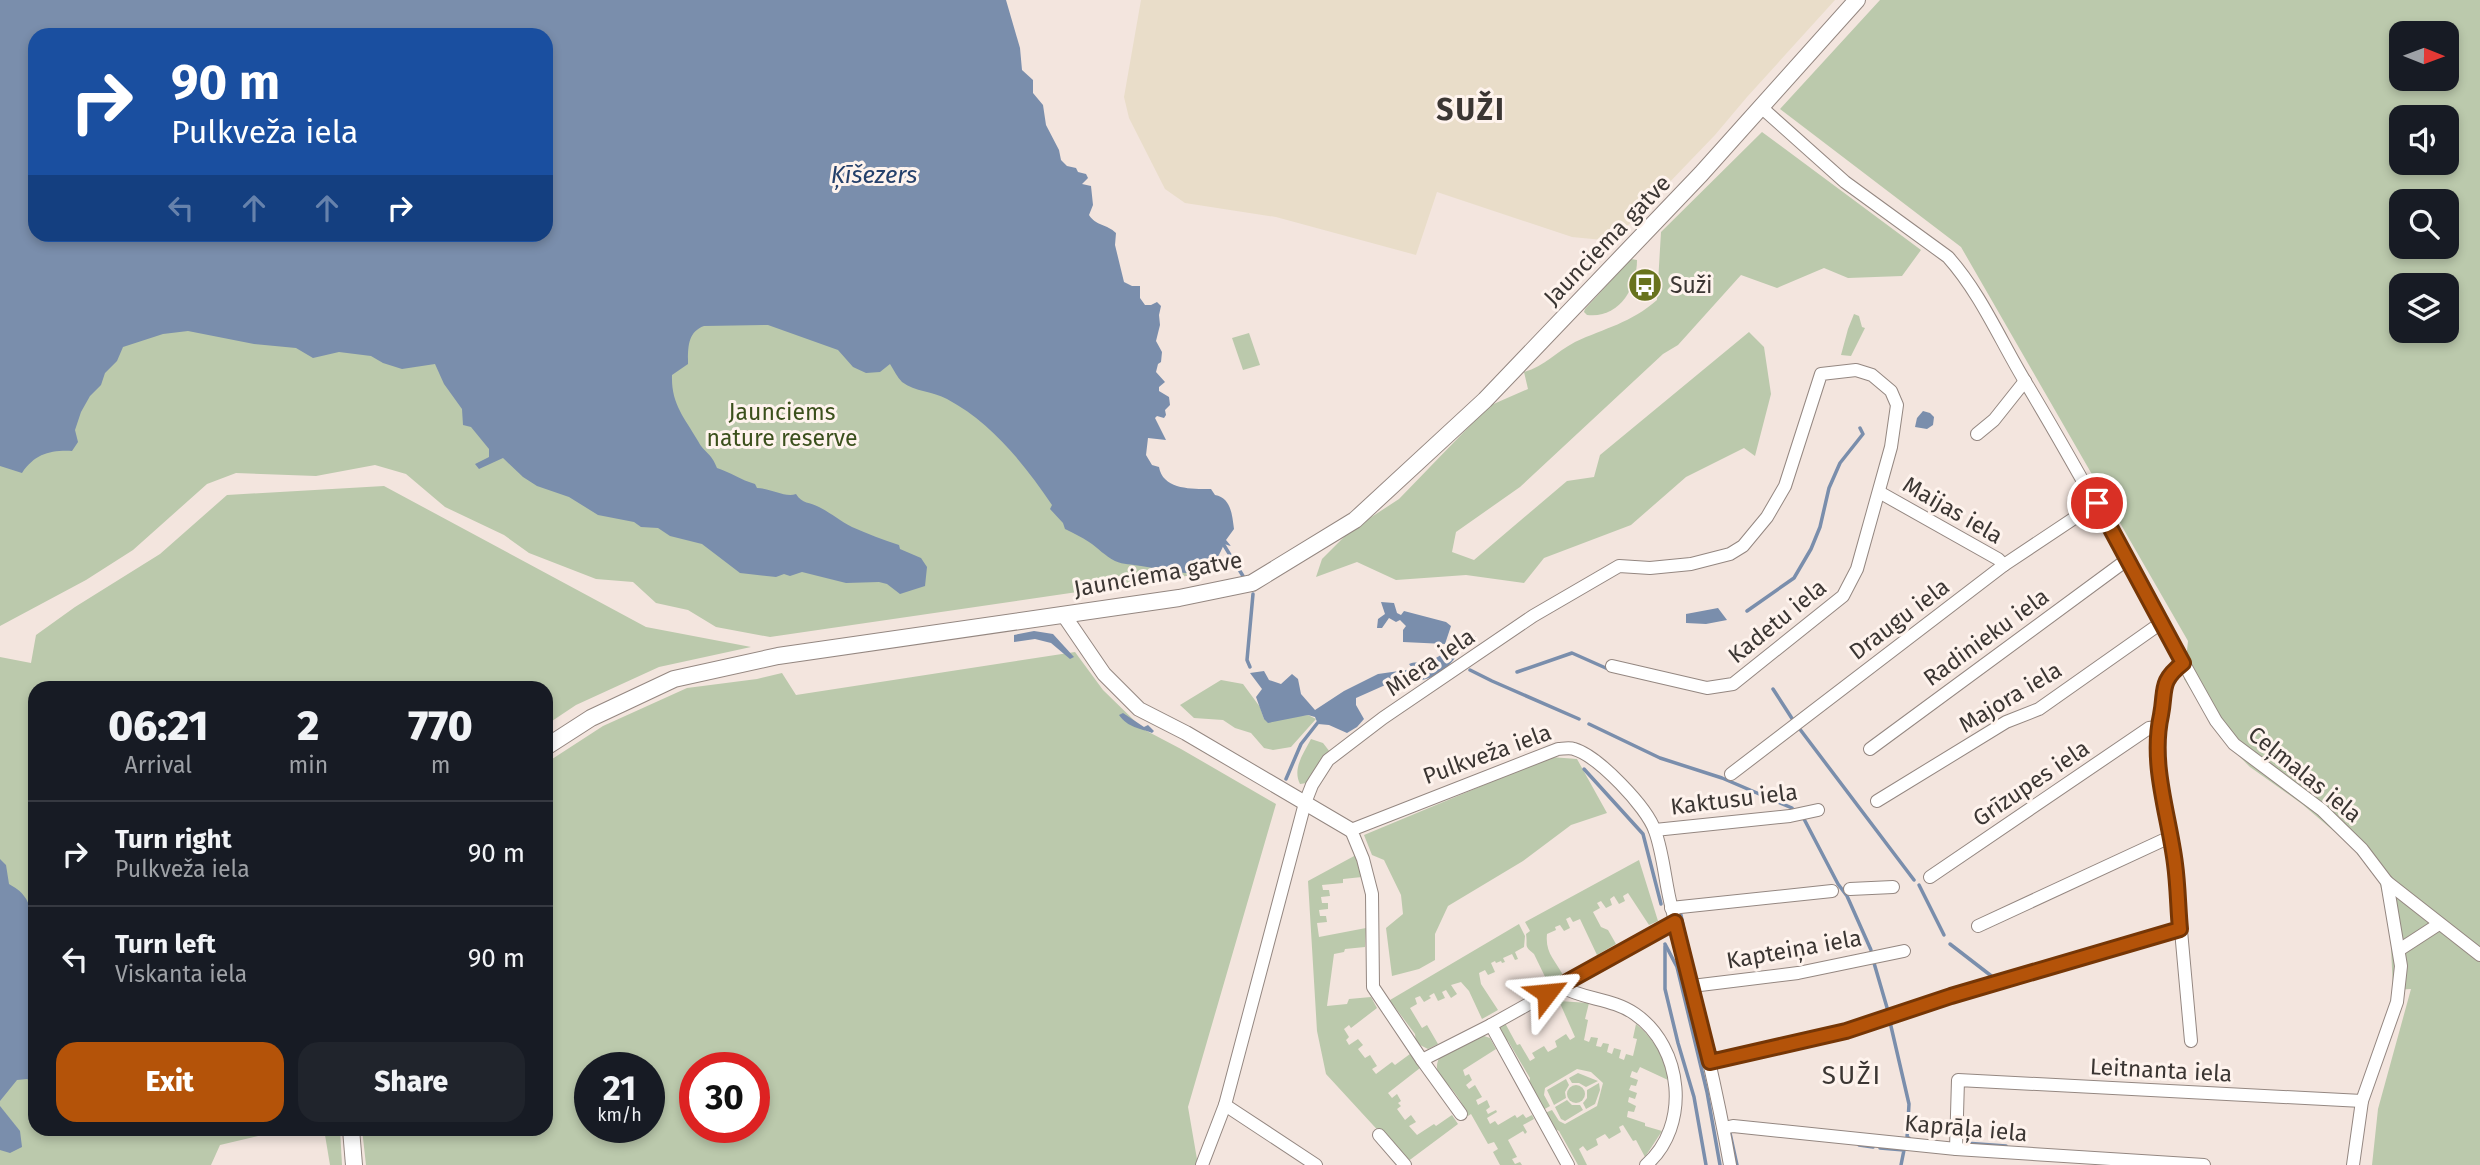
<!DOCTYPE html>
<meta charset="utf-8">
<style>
body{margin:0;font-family:"Fira Sans",sans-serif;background:#20242c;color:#f1f3f6;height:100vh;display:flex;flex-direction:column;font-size:26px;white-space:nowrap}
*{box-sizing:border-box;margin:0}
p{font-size:23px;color:#9ea1a6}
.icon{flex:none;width:38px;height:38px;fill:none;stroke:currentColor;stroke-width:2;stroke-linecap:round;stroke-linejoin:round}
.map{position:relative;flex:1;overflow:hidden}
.sheet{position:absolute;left:28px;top:681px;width:525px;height:455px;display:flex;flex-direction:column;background:#171b24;border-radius:21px;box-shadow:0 4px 10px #0003}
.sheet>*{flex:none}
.top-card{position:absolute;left:28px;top:28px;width:525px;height:214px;border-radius:21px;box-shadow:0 4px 10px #0003;background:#1a4fa0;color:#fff;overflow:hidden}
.needle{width:46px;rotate:91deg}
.fabs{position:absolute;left:2389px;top:21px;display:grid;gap:14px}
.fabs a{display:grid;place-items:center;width:70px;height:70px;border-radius:14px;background:#171b24;box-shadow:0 4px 10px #0003;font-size:35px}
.speed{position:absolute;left:574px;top:1052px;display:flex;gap:14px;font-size:35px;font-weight:700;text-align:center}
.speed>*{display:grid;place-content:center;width:91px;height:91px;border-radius:50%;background:#171b24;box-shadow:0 4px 10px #0003;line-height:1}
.speed small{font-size:18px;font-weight:400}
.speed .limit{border:10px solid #d22;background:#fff;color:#111}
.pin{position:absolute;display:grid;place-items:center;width:60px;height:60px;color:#fff;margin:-30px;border:4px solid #fff;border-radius:50%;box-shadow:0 2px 7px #0007}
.me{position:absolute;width:77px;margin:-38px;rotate:61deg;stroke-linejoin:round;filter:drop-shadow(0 0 5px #0008)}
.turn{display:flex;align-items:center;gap:24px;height:147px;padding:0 28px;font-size:32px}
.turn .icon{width:91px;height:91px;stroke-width:2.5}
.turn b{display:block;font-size:49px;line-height:60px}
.lanes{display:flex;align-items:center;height:66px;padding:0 28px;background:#0003;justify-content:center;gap:35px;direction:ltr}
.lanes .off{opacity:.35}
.eta{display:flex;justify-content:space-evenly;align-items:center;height:119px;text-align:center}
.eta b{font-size:42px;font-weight:800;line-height:49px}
.cta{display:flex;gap:14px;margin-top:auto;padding:14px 28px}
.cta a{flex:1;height:80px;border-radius:21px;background:#b45309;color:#fff;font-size:28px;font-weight:800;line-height:80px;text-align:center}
.cta a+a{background:#20242c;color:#f1f3f6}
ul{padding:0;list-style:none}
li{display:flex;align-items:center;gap:21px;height:105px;padding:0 28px;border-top:2px solid #363941}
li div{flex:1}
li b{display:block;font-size:26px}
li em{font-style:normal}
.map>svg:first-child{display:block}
.commercial{fill:#e9ddc9}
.green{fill:#bbc9ac;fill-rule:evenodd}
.water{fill:#7a8eac;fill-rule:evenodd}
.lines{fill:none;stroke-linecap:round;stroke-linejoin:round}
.stream{stroke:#7a8eac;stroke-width:3.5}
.minor-casing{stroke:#948781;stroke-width:14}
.tertiary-casing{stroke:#948781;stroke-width:16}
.secondary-casing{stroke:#948781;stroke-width:18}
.minor{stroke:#fff;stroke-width:12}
.tertiary{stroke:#fff;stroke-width:14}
.secondary{stroke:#fff;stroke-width:16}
.route-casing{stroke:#753606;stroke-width:18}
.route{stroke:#b45309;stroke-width:12}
.labels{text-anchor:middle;stroke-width:6;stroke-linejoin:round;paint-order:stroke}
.street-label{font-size:23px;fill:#3b3633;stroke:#fef3ed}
.poi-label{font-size:23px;fill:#3b3633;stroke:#fef3ed;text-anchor:start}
.park-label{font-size:23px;fill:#3b501c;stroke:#fef3ed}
.water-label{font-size:24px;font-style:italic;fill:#24406b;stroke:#fef3ed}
.quarter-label{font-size:26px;letter-spacing:2px;fill:#3b3633;stroke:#fef3ed}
.district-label{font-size:30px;font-weight:bold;letter-spacing:2px;fill:#3b3633;stroke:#fef3ed}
</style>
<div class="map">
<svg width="2480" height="1165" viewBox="0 0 2480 1165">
<rect width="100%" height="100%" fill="#f3e5de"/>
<!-- commercial -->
<path class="commercial" d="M1141 0H1835L1747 97 1715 135 1613 241 1572 237 1437 192 1416 255 1276 217 1185 203 1165 189 1129 118 1124 97Z"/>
<!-- green -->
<g class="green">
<path d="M1880 0H2480V1165H2372L2378 1109 2411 989 2393 990 2390 926 2379 880 2349 844 2302 804 2250 767 2222 739 2184 679 2188 641 1961 247 1780 109ZM2401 33H2446V79H2401ZM2401 117H2446V163H2401ZM2401 201H2446V247H2401ZM2401 285H2446V331H2401Z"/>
<path d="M1762 132 1921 250 1902 276 1848 278 1824 268 1777 288 1741 275 1678 345 1663 354 1520 487 1456 532 1452 552 1474 560 1567 481 1594 477 1600 455 1749 332 1764 347 1771 394 1755 456 1744 448 1686 477 1631 525 1544 558 1524 583 1466 575 1396 580 1357 562 1316 577 1322 559 1350 531 1399 499 1489 406 1528 389 1524 372C1545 366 1556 352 1575 342 1605 328 1631 323 1657 300L1661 232Z"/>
<path d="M709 213 1177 537 1193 575 770 637 716 627 688 610 656 603 633 582 596 579 529 553 504 535 445 507 406 474 375 465 316 476 236 473 207 484 133 550 86 580 0 626V336L544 312Z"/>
<path d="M1631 259 1637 260C1637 289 1618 319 1587 315L1584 312 1585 309Z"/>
<path d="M1854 314 1859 316 1862 327 1865 328 1851 356 1841 355 1848 329Z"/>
<path d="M1249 333 1260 365 1243 370 1232 338Z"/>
<path d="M384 486 646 627 751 647 659 667 576 705 546 725V688H35V1129H307H287L220 1145 211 1165H0V657L31 663 36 635 75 607 160 554 227 495Z"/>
<path d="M1075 652 1103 690 1143 729 1181 749 1276 804 1188 1107 1198 1165H366L362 1129H546V763L603 726 687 688 757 679 782 673 796 695ZM590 1068H649V1127H590ZM695 1068H754V1127H695Z"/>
<path d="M1221 680 1243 684 1260 707 1264 719 1308 715 1316 719 1291 747 1273 750 1264 748 1251 733 1235 728 1223 720 1194 718 1180 705Z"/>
<path d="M1311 739 1323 743 1330 752 1307 783 1300 784C1292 768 1304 753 1311 739Z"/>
<path d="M1551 757 1577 759 1607 813 1571 825 1523 861 1448 906 1435 934V960L1419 969 1392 976 1386 928 1403 914 1401 895 1384 860 1372 855 1364 835Z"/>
<path d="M1356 855 1362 877 1343 879V883L1322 885 1323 890H1329L1330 896 1321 897 1322 903H1328V909L1319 910 1320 916H1326L1327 922 1317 923 1319 937 1366 928 1365 947 1345 949 1344 952 1334 954 1327 1006 1347 1004 1349 999 1371 997 1377 1008 1351 1028 1349 1025 1344 1029 1349 1037 1346 1040 1349 1045 1358 1039 1363 1045 1358 1049 1365 1058 1370 1055 1377 1066 1372 1069 1376 1074 1392 1062 1395 1065 1410 1054 1420 1068 1388 1093 1392 1098 1397 1094 1401 1101 1398 1103 1401 1106 1397 1109 1405 1120 1411 1115 1416 1122 1409 1126 1417 1135 1434 1124 1436 1126 1452 1115 1458 1124 1407 1162 1326 1074 1317 1031 1308 881Z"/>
<path d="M1639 860 1658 921 1649 925 1628 893 1623 896 1625 901 1619 904 1614 896 1610 899 1612 905 1606 908 1601 901 1597 903 1600 908 1593 912 1601 927 1608 930 1616 944 1597 955 1580 919 1573 922 1570 917 1566 919 1570 928 1564 931 1560 925 1555 927 1556 930 1547 934C1545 953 1555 960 1563 975L1548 983 1534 954C1523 945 1528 947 1526 934L1530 931 1525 922Z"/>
<path d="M1519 924 1525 936 1524 947 1515 952 1518 959 1515 960 1512 954 1503 958 1505 962 1502 963 1501 961 1496 963 1495 961 1491 963 1495 972 1488 975 1485 970 1479 973 1481 984 1498 1010 1482 1019 1469 991 1461 982 1451 985 1457 994 1451 998 1446 990 1442 992 1445 998 1438 1001 1434 993 1429 996 1431 998 1424 1002 1420 996 1415 998 1417 1004 1410 1008 1422 1028 1427 1025 1438 1044 1428 1049 1416 1043 1415 1034 1394 1006 1389 1004 1390 1000Z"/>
<path d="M1559 1001 1589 1003 1585 1019 1588 1020 1584 1040 1589 1042 1591 1037 1598 1038 1596 1046 1601 1047 1603 1043 1609 1044 1607 1052 1612 1054 1614 1048 1621 1050 1619 1058 1624 1060 1626 1054 1633 1056 1637 1039 1633 1038 1636 1024C1652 1037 1667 1058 1668 1080L1640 1067 1637 1073 1632 1071 1630 1077 1638 1080 1636 1086 1631 1085 1629 1090 1637 1093 1635 1099 1629 1097 1628 1102 1636 1106 1634 1112 1628 1111 1627 1117 1645 1123V1126L1662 1131 1645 1157 1636 1140 1633 1141 1623 1125 1619 1127 1621 1132 1609 1139 1605 1134 1596 1139 1598 1145 1587 1151 1583 1146 1579 1149 1587 1165H1578L1559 1131 1553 1128 1545 1113 1552 1110 1559 1121 1565 1124 1597 1106 1603 1083 1591 1072 1577 1069 1545 1088 1544 1095 1550 1106 1543 1110 1529 1085 1530 1078 1508 1041 1503 1038 1499 1027 1505 1023 1517 1045 1520 1044 1530 1061 1535 1058 1532 1053 1544 1046 1548 1052 1557 1047 1555 1041 1566 1034 1570 1040 1575 1037Z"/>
<path d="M1481 1035 1490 1038 1496 1049 1463 1070 1465 1076 1469 1074 1472 1080 1466 1085 1469 1089 1475 1085 1482 1097 1476 1100 1478 1105 1487 1100 1490 1107 1486 1110 1488 1114 1496 1110 1497 1112 1487 1118 1490 1124 1495 1121 1498 1125 1515 1115 1517 1118 1523 1114 1526 1118 1532 1115 1534 1119 1523 1125 1527 1132 1525 1134 1523 1131 1508 1140 1517 1157 1512 1159 1515 1164 1520 1162 1522 1165H1500L1493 1152 1498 1149 1494 1142 1488 1144 1471 1114 1468 1116C1464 1106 1457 1095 1450 1087 1441 1077 1433 1072 1439 1058Z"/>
<path d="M1578 1073 1598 1081 1586 1087 1579 1083H1572L1569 1078Z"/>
<path d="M1566 1079 1569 1085 1565 1092 1566 1098 1554 1105 1547 1090Z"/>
<path d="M1599 1083 1600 1090 1595 1104 1586 1109 1583 1103 1587 1098V1090Z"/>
<circle cx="1576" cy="1094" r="9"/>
<path d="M1567 1100 1572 1105H1580L1583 1110 1565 1121 1561 1119 1555 1107Z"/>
<path d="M324 1129H340L342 1165H330Z"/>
</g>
<!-- water -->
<g class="water">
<path d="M0 0H1006L1020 48 1022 70 1033 80V93L1043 105 1046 125 1059 150 1061 160 1067 166 1076 168 1078 172 1086 174 1088 178 1082 184 1091 186 1093 205 1089 215C1096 226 1107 224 1116 233L1115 245 1124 282 1132 286H1140V298L1145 305H1151L1157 302 1161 306 1159 315 1160 325 1156 341 1162 352 1161 362 1158 364 1156 372 1165 382 1159 387V391L1169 397 1170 405 1165 410 1166 415 1164 418 1157 416 1155 418 1166 440 1148 438 1146 455 1152 465 1159 467C1163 490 1192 489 1211 489L1215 495C1231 498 1232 514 1234 529L1226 540 1231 546 1224 544C1208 587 1176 571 1141 566 1131 564 1124 565 1115 561 1105 556 1098 548 1089 542 1082 537 1073 533 1065 529L1063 523 1050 509 1052 505C1024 464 992 423 947 399 933 391 915 392 902 382 897 377 894 370 890 364L880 372 866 373 853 367 838 350 768 325 704 326C687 332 688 349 688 364L672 375C671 404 684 417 698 441 704 453 711 452 717 468 730 472 741 480 755 484L757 488C771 488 785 498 796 494 802 504 810 502 819 507 831 513 840 521 852 527 868 534 883 540 899 545L900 549 921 558 927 567 925 586 900 594 887 584 879 582 846 583 802 572 790 576 784 574 776 577 740 573 702 544 670 536 658 528 641 527 634 522 598 515 569 497 537 486 523 477 503 458 479 469 475 464 489 457V449L471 427 463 425 462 409 444 384 435 364 402 369 383 363 371 356 339 352 313 358 296 348 254 344 188 331 163 334 123 347 117 361 105 373 101 385 90 396 81 412 75 430 78 442 72 451C50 450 35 454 22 473L0 466ZM35 35H546V234H35Z"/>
<path d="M1923 411 1930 413 1934 417 1933 425 1927 429 1915 427 1917 418Z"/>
<path d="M1381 602 1394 603 1397 613 1401 615 1404 611 1446 622 1451 626 1445 644 1403 642V630L1406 626 1400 620 1396 622 1389 618 1382 628H1377L1378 619 1385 614Z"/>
<path d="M1718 608 1727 620 1706 624 1686 623V614Z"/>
<path d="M1034 631 1053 634 1074 657 1070 659 1051 643 1035 639 1014 642V635Z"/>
<path d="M1469 632 1476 637 1475 643 1462 646C1451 667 1439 678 1416 681L1410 674 1356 698V705L1364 719 1357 727 1347 733 1329 725 1318 724 1315 717 1308 715 1268 723 1264 719 1256 697 1262 689 1250 673 1264 671 1269 680 1281 684 1292 674 1298 679 1301 694 1315 710 1344 691 1378 674 1413 669 1409 664C1416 661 1420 664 1426 662 1440 659 1459 641 1469 632Z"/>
<path d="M1123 713 1144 727 1148 725 1154 731 1152 733C1140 728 1128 728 1119 715Z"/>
<path d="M0 859 6 865 9 884C14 887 21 891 24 896 32 905 28 916 35 925V1083L27 1079 17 1080 0 1101Z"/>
<path d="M0 1106 20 1131 22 1147 10 1153 0 1150Z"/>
</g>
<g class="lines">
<!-- stream -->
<g class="stream">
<path d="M1222 542 1243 576"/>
<path d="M1747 611 1794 578 1811 549 1820 527 1829 488 1840 463 1863 434 1860 428"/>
<path d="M1250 667 1247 660 1253 594"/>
<path d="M1470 670 1492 681 1579 719"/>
<path d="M1517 672 1572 653 1608 669"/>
<path d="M1773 689 1793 720"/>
<path d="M1589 724 1660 758 1722 778 1792 808"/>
<path d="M1799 728 1914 880"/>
<path d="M1584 769 1643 834 1661 904"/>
<path d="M1286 779 1301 744 1319 721"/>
<path d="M1804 819 1838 884 1847 896 1871 950"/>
<path d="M1919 885 1944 935"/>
<path d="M1681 915 1684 931"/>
<path d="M1665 944 1677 967 1707 1092 1720 1165"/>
<path d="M1950 944 1994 978"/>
<path d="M1665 946V989L1678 1043 1694 1097 1706 1165"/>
<path d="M1874 963 1888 1011"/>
<path d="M1890 1022 1909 1104 1907 1138H1909"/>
<path d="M1711 1044 1714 1053"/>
<path d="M1730 1133 1737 1165"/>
<path d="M1965 1143 2006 1146"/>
<path d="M1859 1145 1873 1147"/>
<path d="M1880 1148 1904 1150 1901 1165"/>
</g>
<!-- minor casing -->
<g class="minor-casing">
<g id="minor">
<path d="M1761 107 1845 182 1948 257C1981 294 2000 340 2026 383 2093 494 2152 608 2216 721L2234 744 2322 810 2362 849 2387 882 2401 966 2397 1002 2362 1101 2353 1165"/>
<path d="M1977 434 1994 420 2025 381"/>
<path d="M1879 492 1998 559 2004 565"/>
<path d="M2183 663 2168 678 2162 693 2161 713 2157 727V757L2175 864 2191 1041"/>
<path d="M1870 749 2128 559"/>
<path d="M1731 774 2004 565 2097 503"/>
<path d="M1877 801 2006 722 2039 709 2161 623"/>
<path d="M1655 830 1790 816 1818 810"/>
<path d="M1930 877 2149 728 2157 727"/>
<path d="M2387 882 2480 955"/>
<path d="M1850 889 1893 887"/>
<path d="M1671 908 1832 891"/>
<path d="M1675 922 1491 1025 1422 1060 1373 987 1372 894 1363 859 1351 830 1558 749C1562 749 1569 747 1574 749 1598 756 1647 807 1655 831 1664 856 1665 884 1672 909 1693 994 1715 1079 1730 1165"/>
<path d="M1978 926 2170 837"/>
<path d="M2399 950 2439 924"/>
<path d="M1560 986C1584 1000 1612 998 1635 1014 1683 1047 1691 1126 1646 1165"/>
<path d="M1692 986 1798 973 1904 951"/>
<path d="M1491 1025 1568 1165"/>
<path d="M1422 1060 1461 1114"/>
<path d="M1710 1062 1846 1031 1951 996 2180 929"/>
<path d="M1225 1105 1316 1165"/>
<path d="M1724 1128 1733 1126 1956 1149 2204 1165"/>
<path d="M1379 1135 1405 1165"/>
<path d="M1956 1149 1958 1080 2362 1101"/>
<path d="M1202 1165 1225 1105 1305 803 1312 785 1328 760 1383 718 1533 616 1619 566 1650 568 1691 564 1730 554 1743 546 1767 517 1785 486 1821 374 1856 370 1872 375 1891 391 1897 405 1891 447 1857 569 1843 596 1733 684 1707 688 1612 666"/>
</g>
</g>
<!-- tertiary casing -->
<g class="tertiary-casing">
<path id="tertiary" d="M1063 614 1104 674 1139 709 1186 733 1351 830"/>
</g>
<!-- secondary casing -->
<g class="secondary-casing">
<g id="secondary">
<path d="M546 747 591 718 674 679 778 656 1179 598 1252 583 1355 520 1485 400 1701 174 1857 0"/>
<path d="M351 1129 354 1165"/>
</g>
</g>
<!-- minor -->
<use href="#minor" class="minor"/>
<!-- tertiary -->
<use href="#tertiary" class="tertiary"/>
<!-- secondary -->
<use href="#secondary" class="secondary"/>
</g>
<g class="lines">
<!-- route casing -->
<g class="route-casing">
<path id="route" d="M1547 993 1675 922 1710 1062 1846 1031 1951 996 2180 929C2178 908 2178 886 2175 864 2169 815 2150 765 2161 715 2166 689 2159 682 2183 663L2097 503"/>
</g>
<!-- route -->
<use href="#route" class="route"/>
</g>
<!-- icons -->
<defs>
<g id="bus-disc" transform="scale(1.75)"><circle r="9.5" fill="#68731e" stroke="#fef3ed"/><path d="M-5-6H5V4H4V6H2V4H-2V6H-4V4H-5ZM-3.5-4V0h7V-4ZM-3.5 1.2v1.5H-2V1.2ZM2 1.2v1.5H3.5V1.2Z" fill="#fff"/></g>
</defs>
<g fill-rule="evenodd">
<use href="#bus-disc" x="1645" y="285"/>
</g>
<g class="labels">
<!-- street labels -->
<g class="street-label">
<text transform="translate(1607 240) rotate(-46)" y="8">Jaunciema gatve</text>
<text transform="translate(1953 510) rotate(30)" y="8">Maijas iela</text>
<text transform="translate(1158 574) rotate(-10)" y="8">Jaunciema gatve</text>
<text transform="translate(1899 619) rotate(-37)" y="8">Draugu iela</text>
<text transform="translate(1777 621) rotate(-39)" y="8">Kadetu iela</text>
<text transform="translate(1986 637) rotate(-36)" y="8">Radinieku iela</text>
<text transform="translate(1430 662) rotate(-34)" y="8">Miera iela</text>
<text transform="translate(2010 697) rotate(-31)" y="8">Majora iela</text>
<text transform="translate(1487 754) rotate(-20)" y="8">Pulkveža iela</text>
<text transform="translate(2305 774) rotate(39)" y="8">Ceļmalas iela</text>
<text transform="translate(2031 783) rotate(-34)" y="8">Grīzupes iela</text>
<text transform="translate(1734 799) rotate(-7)" y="8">Kaktusu iela</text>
<text transform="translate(1794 949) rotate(-10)" y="8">Kapteiņa iela</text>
<text transform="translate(2161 1070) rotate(3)" y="8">Leitnanta iela</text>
<text transform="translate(1966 1128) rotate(5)" y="8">Kaprāļa iela</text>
</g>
<!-- poi labels -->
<g class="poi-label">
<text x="1670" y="293">Suži</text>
</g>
<!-- park labels -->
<g class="park-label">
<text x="782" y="420">Jaunciems<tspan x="782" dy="26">nature reserve</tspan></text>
</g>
<!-- water labels -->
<g class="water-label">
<text x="874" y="183">Ķīšezers</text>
</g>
<!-- quarter labels -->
<g class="quarter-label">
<text x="1852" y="1084">SUŽI</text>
</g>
<!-- district labels -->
<g class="district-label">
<text x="1471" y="120">SUŽI</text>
</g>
</g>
</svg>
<div class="fabs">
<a><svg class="needle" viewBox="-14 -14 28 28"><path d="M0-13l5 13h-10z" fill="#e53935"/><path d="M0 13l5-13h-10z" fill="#9ea1a6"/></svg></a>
<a><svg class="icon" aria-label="sound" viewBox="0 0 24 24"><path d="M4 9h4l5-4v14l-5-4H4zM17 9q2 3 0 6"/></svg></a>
<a><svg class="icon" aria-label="search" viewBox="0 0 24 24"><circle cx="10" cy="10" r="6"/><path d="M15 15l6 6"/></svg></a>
<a><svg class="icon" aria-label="layers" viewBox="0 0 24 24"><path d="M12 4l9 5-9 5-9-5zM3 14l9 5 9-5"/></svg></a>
</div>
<div class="speed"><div>21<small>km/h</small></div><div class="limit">30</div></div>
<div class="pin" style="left:2097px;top:503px;background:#d93025"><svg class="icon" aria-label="arrive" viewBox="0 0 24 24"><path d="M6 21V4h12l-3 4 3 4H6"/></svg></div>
<svg class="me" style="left:1547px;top:993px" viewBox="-20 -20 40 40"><path d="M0-17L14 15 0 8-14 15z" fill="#b45309" stroke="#fff" stroke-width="4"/></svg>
<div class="top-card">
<div class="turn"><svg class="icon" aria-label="right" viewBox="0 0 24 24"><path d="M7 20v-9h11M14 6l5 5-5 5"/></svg><div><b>90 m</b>Pulkveža iela</div></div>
<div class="lanes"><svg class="icon off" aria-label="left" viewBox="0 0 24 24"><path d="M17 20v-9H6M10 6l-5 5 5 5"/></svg><svg class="icon off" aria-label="ahead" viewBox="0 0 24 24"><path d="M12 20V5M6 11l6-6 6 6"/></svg><svg class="icon off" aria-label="ahead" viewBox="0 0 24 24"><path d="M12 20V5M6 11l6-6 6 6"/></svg><svg class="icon" aria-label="right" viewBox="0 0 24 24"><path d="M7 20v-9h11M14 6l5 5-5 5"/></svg></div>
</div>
<section class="sheet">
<div class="eta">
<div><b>06:21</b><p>Arrival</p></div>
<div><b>2</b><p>min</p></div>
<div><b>770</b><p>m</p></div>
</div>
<ul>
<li><svg class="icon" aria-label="right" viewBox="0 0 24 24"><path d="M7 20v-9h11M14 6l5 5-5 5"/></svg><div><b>Turn right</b><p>Pulkveža iela</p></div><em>90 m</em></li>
<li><svg class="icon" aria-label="left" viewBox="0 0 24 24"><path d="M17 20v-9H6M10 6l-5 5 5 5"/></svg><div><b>Turn left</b><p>Viskanta iela</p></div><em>90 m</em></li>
</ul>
<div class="cta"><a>Exit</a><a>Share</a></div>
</section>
</div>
